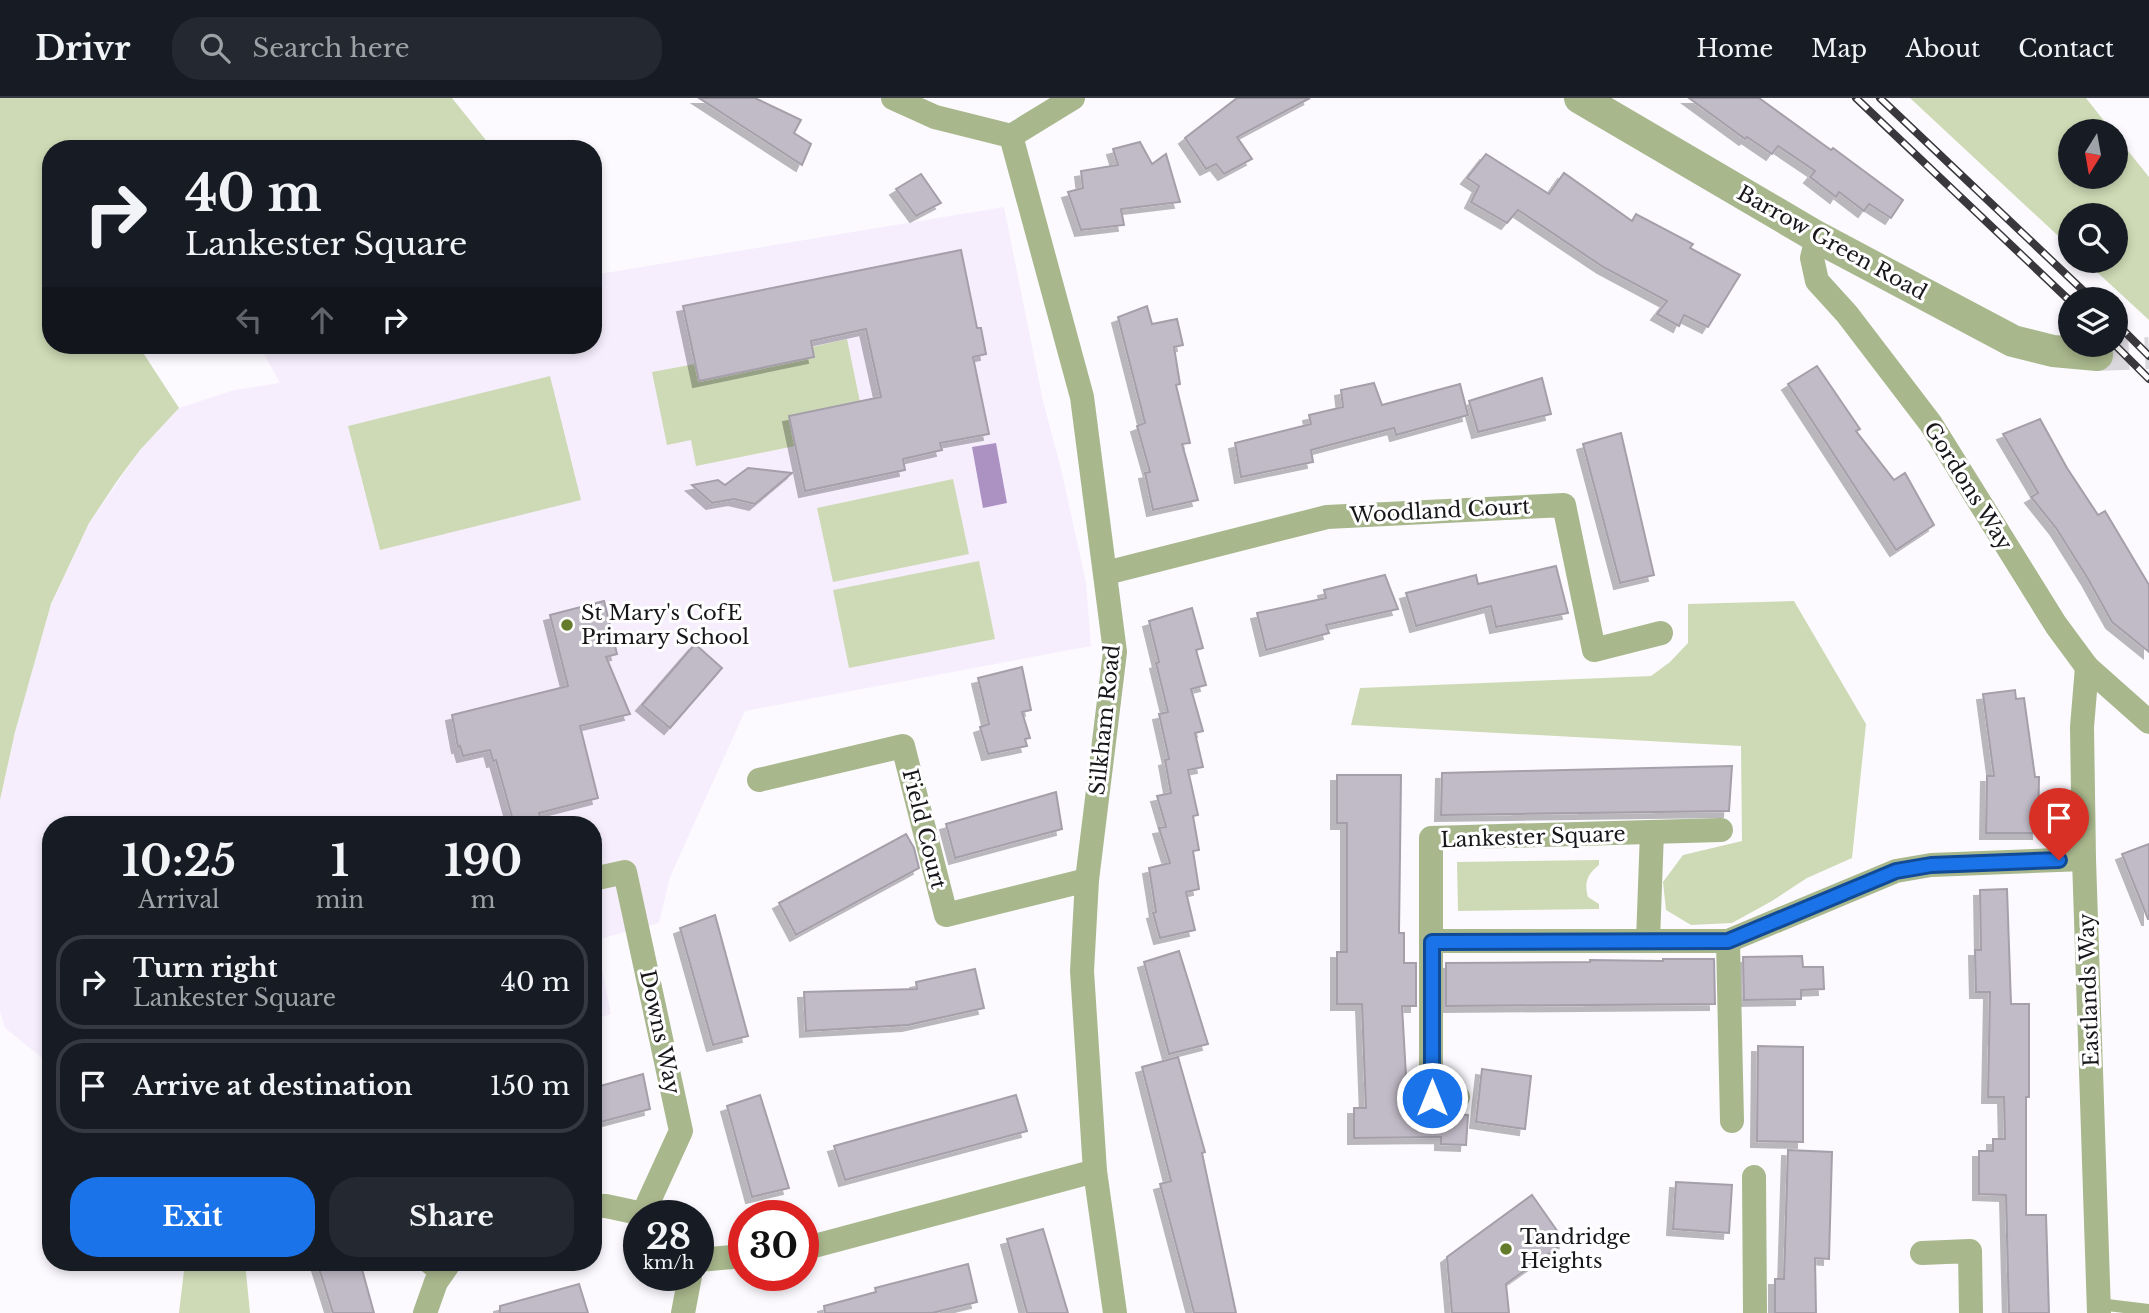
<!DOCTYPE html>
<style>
body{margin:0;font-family:"Libre Baskerville",serif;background:#242831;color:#f1f3f6;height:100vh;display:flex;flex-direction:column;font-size:26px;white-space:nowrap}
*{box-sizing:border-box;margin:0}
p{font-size:23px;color:#9ea1a6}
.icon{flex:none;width:38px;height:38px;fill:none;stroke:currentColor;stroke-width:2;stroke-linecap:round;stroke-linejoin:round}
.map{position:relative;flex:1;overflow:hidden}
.sheet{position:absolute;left:42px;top:718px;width:560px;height:455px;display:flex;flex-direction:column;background:#171b24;border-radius:28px;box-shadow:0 4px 10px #0003}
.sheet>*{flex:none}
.guide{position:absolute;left:42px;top:42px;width:560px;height:214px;border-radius:28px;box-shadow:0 4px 10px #0003;background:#171b24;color:#f1f3f6;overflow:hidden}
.needle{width:46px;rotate:191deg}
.fabs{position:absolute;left:2058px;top:21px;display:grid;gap:14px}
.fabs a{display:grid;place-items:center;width:70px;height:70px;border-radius:50%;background:#171b24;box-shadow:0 4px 10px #0003;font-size:35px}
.speed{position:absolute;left:623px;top:1102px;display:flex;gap:14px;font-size:35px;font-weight:700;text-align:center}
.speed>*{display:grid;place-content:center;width:91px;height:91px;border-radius:50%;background:#171b24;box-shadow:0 4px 10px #0003;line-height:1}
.speed small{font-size:18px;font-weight:400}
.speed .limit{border:10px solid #d22;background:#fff;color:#111}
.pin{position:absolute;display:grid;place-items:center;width:60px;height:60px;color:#fff;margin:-72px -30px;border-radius:50% 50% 50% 0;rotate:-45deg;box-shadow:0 0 7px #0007}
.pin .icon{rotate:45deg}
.me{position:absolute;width:77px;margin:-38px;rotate:0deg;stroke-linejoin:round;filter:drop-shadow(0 0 5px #0008)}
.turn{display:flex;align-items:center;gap:24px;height:147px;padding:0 28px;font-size:32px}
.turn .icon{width:91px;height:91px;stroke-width:2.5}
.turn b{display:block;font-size:49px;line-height:60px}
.lanes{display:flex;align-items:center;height:66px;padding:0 28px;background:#0003;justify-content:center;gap:35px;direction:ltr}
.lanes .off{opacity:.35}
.eta{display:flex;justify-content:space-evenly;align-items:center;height:119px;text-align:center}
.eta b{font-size:42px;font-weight:800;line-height:49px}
.button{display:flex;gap:14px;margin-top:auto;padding:14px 28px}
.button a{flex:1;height:80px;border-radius:28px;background:#1a73e8;color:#fff;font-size:28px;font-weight:800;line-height:80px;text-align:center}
.button a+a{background:#242831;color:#f1f3f6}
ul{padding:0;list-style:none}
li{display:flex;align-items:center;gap:21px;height:94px;margin:0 14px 10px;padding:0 14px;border:4px solid #363941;border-radius:28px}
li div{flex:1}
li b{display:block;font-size:26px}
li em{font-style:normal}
header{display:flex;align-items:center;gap:42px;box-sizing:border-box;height:98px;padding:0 35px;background:#171b24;border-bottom:2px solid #363941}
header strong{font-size:33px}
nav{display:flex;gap:38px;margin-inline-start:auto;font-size:24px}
.search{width:490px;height:63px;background:#242831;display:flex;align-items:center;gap:18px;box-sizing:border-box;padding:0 24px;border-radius:28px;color:#9ea1a6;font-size:26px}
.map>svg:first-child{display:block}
.built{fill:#f6eefd}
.green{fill:#cddab5}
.water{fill:#ac91c3}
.building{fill:#c1bbc7;stroke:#a59faa;stroke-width:2;filter:url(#shadow)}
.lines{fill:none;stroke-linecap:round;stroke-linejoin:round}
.tertiary-tunnel{stroke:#dad8dd;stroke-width:32;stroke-dasharray:32 16;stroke-linecap:butt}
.service{stroke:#a8b78c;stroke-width:12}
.minor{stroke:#a8b78c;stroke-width:24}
.tertiary{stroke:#a8b78c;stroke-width:32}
.rail-casing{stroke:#39373c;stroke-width:8}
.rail{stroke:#fff;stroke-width:5;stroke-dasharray:16;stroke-linecap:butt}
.route-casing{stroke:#114b97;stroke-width:18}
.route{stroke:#1a73e8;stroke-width:12}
.poi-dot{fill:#657b2c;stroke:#fff;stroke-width:2.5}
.labels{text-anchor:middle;stroke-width:6;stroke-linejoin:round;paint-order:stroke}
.street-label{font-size:21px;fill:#18161a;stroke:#fff}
.poi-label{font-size:21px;fill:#18161a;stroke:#fff;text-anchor:start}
</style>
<header>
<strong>Drivr</strong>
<div class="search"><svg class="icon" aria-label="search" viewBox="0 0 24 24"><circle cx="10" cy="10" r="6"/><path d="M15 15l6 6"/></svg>Search here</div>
<nav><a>Home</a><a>Map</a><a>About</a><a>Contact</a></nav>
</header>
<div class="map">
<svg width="2149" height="1215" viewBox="0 0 2149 1215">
<defs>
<filter id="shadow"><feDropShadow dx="-6" dy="6" stdDeviation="0" flood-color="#0004"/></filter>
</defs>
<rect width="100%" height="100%" fill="#fcfaff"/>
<!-- built -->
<path class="built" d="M1004 109 1043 303 1061 371 1086 484 1091 548 745 613 670 779 659 825 596 842 611 916 593 922V726H51V967L5 930 0 914V702L15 634 51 507 89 425 140 352 179 310 234 292 280 285 259 247H593V177Z"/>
<!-- green -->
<g class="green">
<path d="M0 0H452L493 51H51V247H138L179 310 140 352 117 383 89 425 51 506 15 634 0 702Z"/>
<path d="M1910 0H2086L2112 33H2070V79H2116V38L2149 79V222L2085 163H2116V117H2070V149Z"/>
<path d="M847 241 860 304 789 318 795 348 696 368 691 342 667 347 652 274 695 266 699 283 814 259 812 249Z"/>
<path d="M550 278 581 402 380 452 348 328Z"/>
<path d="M953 381 969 456 833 484 817 410Z"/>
<path d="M979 463 995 541 849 570 833 492Z"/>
<path d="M1794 503 1866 626 1852 760 1807 780 1772 803 1732 825 1691 827 1666 812 1663 784 1683 757 1742 743 1741 648 1351 627 1360 590 1651 578 1670 564 1688 545V506Z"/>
<path d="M1599 762V767C1587 776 1584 785 1588 799L1599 806V811L1458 813 1457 764Z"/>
<path d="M185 1164H245L250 1215H179Z"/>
</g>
<!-- water -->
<path class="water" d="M996 345 1007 405 983 410 972 349Z"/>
<!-- building -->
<g class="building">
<path d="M699 0H755L801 22 794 35 811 46 802 67Z"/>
<path d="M1237 0H1310L1237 39 1252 61 1224 76 1216 66 1206 71 1185 40Z"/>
<path d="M1689 0H1759L1831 52 1833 50 1903 102 1891 120 1869 106 1864 113 1839 94 1836 99 1810 79 1815 73 1778 48 1772 56 1747 39 1745 41Z"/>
<path d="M1140 44 1152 66 1166 56 1180 104 1121 111 1124 127 1081 132 1068 94 1083 90 1081 73 1118 67 1113 51Z"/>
<path d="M1486 56 1549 96 1564 75 1632 123 1636 116 1693 146 1690 150 1740 177 1708 229 1684 217 1679 228 1657 216 1667 203 1603 169 1518 112 1507 125 1471 104 1479 88 1467 80Z"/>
<path d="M921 76 941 105 916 118 896 91Z"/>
<path d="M961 152 977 230H981L986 256 973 259 989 336 940 345 942 352 903 361 905 372 805 393 789 318 881 299 866 231 811 243 814 259 699 283 683 208Z"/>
<path d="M1147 208 1152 226 1177 221 1183 247 1174 249 1180 286 1176 287 1190 345 1182 346 1198 402 1153 412 1145 375 1150 374 1137 328 1145 325 1118 219Z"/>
<path d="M1817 268 1860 331 1856 333 1894 382 1905 375 1934 427 1896 452 1788 286Z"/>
<path d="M1542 280 1551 316 1478 334 1469 303Z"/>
<path d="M1374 285 1382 307 1460 286 1468 317 1396 337 1394 330 1311 352 1313 364 1241 379 1235 345 1311 326 1309 317 1343 309 1341 292Z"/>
<path d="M2040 321 2067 370 2098 417 2105 413 2149 487V554L2112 524 2088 481 2056 430 2031 399 2038 395 2003 336Z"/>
<path d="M1621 335 1654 477 1620 485 1583 346Z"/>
<path d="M748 370 792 375 755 406 734 401 712 405 692 387 718 382 725 387Z"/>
<path d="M1556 468 1568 515 1496 529 1491 508 1416 528 1406 495 1476 477 1478 486Z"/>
<path d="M1385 477 1398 511 1326 527 1329 535 1266 552 1257 515 1326 500 1324 492Z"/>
<path d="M604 503 617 556 606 559 630 616 580 628 598 700 539 715 542 726H514L496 662 493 663 490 652 463 658 460 648 458 649 452 617 568 588 550 517Z"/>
<path d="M1192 510 1203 550 1196 552 1206 587 1191 591 1203 633 1195 635 1203 669 1188 672 1198 717 1193 718 1199 752 1193 753 1199 791 1186 794 1195 832 1160 840 1153 815 1156 814 1149 770 1170 765 1159 730 1166 729 1157 698 1171 695 1165 662 1169 661 1159 616 1168 614 1156 565 1159 564 1149 523Z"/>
<path d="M695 546 722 570 670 630 642 607Z"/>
<path d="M1022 569 1031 612 1022 614 1030 640 1025 641 1027 648 988 656 980 629 989 626 978 580Z"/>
<path d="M2015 592 2016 601 2024 600 2035 679H2039L2038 735H1986L1987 678H1994L1983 596Z"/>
<path d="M1732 668 1729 713 1441 717 1442 675Z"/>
<path d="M1337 677H1401L1399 835H1404V865H1416V908H1402L1408 1013 1468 1017 1466 1047 1441 1046V1039L1354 1040V1010H1366L1362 906H1337V854H1347V725H1337Z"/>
<path d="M1056 694 1062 731 955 760 946 726Z"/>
<path d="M906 736 914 750 919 770 796 837 779 805Z"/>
<path d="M2149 746V821H2148L2122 756Z"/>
<path d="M2007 791 2011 906H2029V999H2026V1117H2046L2049 1215H2009L2006 1097 1979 1096V1053H1993V1041H2005L2004 999H1988L1990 894H1976L1975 852H1981L1980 792Z"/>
<path d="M715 817 748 938 713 947 680 830Z"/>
<path d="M1179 853 1208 946 1169 956 1144 864Z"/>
<path d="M1802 858 1803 869H1823L1824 891 1801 892V901L1744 902 1743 859Z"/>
<path d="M1663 861H1714L1715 906 1446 908V865L1590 864V862L1663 863Z"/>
<path d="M975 871 984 910 908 927 806 933 804 894 917 891 916 884Z"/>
<path d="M1758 948 1803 949V1044L1757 1043Z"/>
<path d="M1178 959 1205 1054 1202 1055 1236 1215H1194L1160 1086 1171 1083 1142 969Z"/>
<path d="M1482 971 1531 978 1525 1031 1476 1024Z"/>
<path d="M643 976 650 1011 593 1026V990Z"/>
<path d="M760 997 789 1090 752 1099 727 1008Z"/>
<path d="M1016 997 1027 1033 845 1082 834 1048Z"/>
<path d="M1788 1052 1832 1054 1829 1161 1815 1160 1816 1215H1775V1181H1784Z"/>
<path d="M1676 1084 1732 1087 1729 1135 1673 1131Z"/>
<path d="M1532 1097 1565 1144 1506 1186 1509 1215H1452L1447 1159Z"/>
<path d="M1043 1131 1068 1215H1027L1007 1141Z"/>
<path d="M317 1164H360L374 1215H333Z"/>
<path d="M968 1166 977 1204 932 1215H825L824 1208 876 1194 875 1190Z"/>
<path d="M579 1186 588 1215H500V1208Z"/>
</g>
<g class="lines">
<!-- tertiary-tunnel -->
<path class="tertiary-tunnel" d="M2097 257 2149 255"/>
<!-- service -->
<g class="service">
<path d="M420 1164 439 1179"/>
<path d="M2099 1206 2149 1212"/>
</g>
<!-- minor -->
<g class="minor">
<path d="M893 0 935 19 1011 38 1073 0"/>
<path d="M1011 38 1082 299 1115 554 1087 782 1082 873 1095 1073 1115 1215"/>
<path d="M1817 139 1812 160 1817 183 1847 216 1931 326 2056 527 2087 569 2149 624"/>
<path d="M1106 475 1327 419 1564 407 1594 552 1661 535"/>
<path d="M2087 569 2082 629 2084 761 2099 1215"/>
<path d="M759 682 903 648 946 817 1087 782"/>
<path d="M593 781 625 774 681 1033 643 1116 647 1118"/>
<path d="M1648 842 1652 734"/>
<path d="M1432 843H1728L1896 773 1931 767 2084 761"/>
<path d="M1728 843 1732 1023"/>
<path d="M1458 999 1431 1000V740L1721 732"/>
<path d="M1754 1079 1755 1215"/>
<path d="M593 1108H606L643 1116"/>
<path d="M803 1151 1095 1073"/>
<path d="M1922 1155 1970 1153 1971 1215"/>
<path d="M698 1162 744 1158"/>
<path d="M425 1215 436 1184 450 1164"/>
<path d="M683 1215 690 1178"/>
</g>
<!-- tertiary -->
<path class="tertiary" d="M1580 0 1817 139 2013 243 2053 253 2097 257"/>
<!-- rail casing -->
<g class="rail-casing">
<g id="rail">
<path d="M1856 0 2070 203"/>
<path d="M1880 0 2092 201"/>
<path d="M2116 225 2149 258"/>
<path d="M2115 247 2149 281"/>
</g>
</g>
<!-- rail -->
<use href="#rail" class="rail"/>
</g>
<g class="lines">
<!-- route casing -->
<g class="route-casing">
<path id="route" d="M1432 1000V844L1728 843 1896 773 1931 767 2059 762"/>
</g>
<!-- route -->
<use href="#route" class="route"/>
</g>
<!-- markers -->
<g class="poi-dot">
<circle cx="567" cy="527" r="7"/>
<circle cx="1506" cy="1151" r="7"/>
</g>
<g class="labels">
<!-- street labels -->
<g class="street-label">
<text transform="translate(1832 145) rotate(29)" y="7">Barrow Green Road</text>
<text transform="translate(1968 388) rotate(58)" y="7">Gordons Way</text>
<text transform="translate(1440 413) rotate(-3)" y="7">Woodland Court</text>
<text transform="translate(1105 622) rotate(-84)" y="7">Silkham Road</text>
<text transform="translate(924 731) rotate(76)" y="7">Field Court</text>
<text transform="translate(1533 739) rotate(-2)" y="7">Lankester Square</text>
<text transform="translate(2089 892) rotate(-92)" y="7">Eastlands Way</text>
<text transform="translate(660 934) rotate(78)" y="7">Downs Way</text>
</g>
<!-- poi labels -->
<g class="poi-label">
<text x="581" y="522">St Mary's CofE<tspan x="581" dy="24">Primary School</tspan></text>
<text x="1520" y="1146">Tandridge<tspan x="1520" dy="24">Heights</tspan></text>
</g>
</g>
</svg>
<div class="fabs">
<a><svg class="needle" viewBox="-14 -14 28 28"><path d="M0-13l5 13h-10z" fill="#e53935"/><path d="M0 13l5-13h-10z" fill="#9ea1a6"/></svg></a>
<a><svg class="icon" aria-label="search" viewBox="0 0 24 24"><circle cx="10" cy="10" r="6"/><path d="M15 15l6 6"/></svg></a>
<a><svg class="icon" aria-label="layers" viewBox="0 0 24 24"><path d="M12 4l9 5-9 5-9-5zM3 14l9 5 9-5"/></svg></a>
</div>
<div class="speed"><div>28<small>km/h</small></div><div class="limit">30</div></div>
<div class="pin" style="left:2059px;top:762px;background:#d93025"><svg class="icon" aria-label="arrive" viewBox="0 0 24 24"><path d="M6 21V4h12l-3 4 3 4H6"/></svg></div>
<svg class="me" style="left:1432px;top:1000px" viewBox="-20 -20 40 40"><circle r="17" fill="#1a73e8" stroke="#fff" stroke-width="3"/><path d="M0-11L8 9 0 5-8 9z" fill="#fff"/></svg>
<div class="guide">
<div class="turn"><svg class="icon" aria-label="right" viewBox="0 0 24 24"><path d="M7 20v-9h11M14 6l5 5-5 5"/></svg><div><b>40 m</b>Lankester Square</div></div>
<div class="lanes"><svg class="icon off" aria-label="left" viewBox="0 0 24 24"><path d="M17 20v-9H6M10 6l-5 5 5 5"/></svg><svg class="icon off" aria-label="ahead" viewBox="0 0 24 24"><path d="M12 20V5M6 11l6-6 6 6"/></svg><svg class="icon" aria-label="right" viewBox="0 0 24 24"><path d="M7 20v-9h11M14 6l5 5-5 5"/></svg></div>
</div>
<section class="sheet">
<div class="eta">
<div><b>10:25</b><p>Arrival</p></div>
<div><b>1</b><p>min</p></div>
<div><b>190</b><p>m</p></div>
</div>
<ul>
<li><svg class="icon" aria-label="right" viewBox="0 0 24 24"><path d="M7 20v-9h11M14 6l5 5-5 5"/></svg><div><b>Turn right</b><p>Lankester Square</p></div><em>40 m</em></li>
<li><svg class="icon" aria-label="arrive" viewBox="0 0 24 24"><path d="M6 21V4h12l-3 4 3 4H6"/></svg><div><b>Arrive at destination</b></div><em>150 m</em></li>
</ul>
<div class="button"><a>Exit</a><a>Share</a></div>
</section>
</div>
